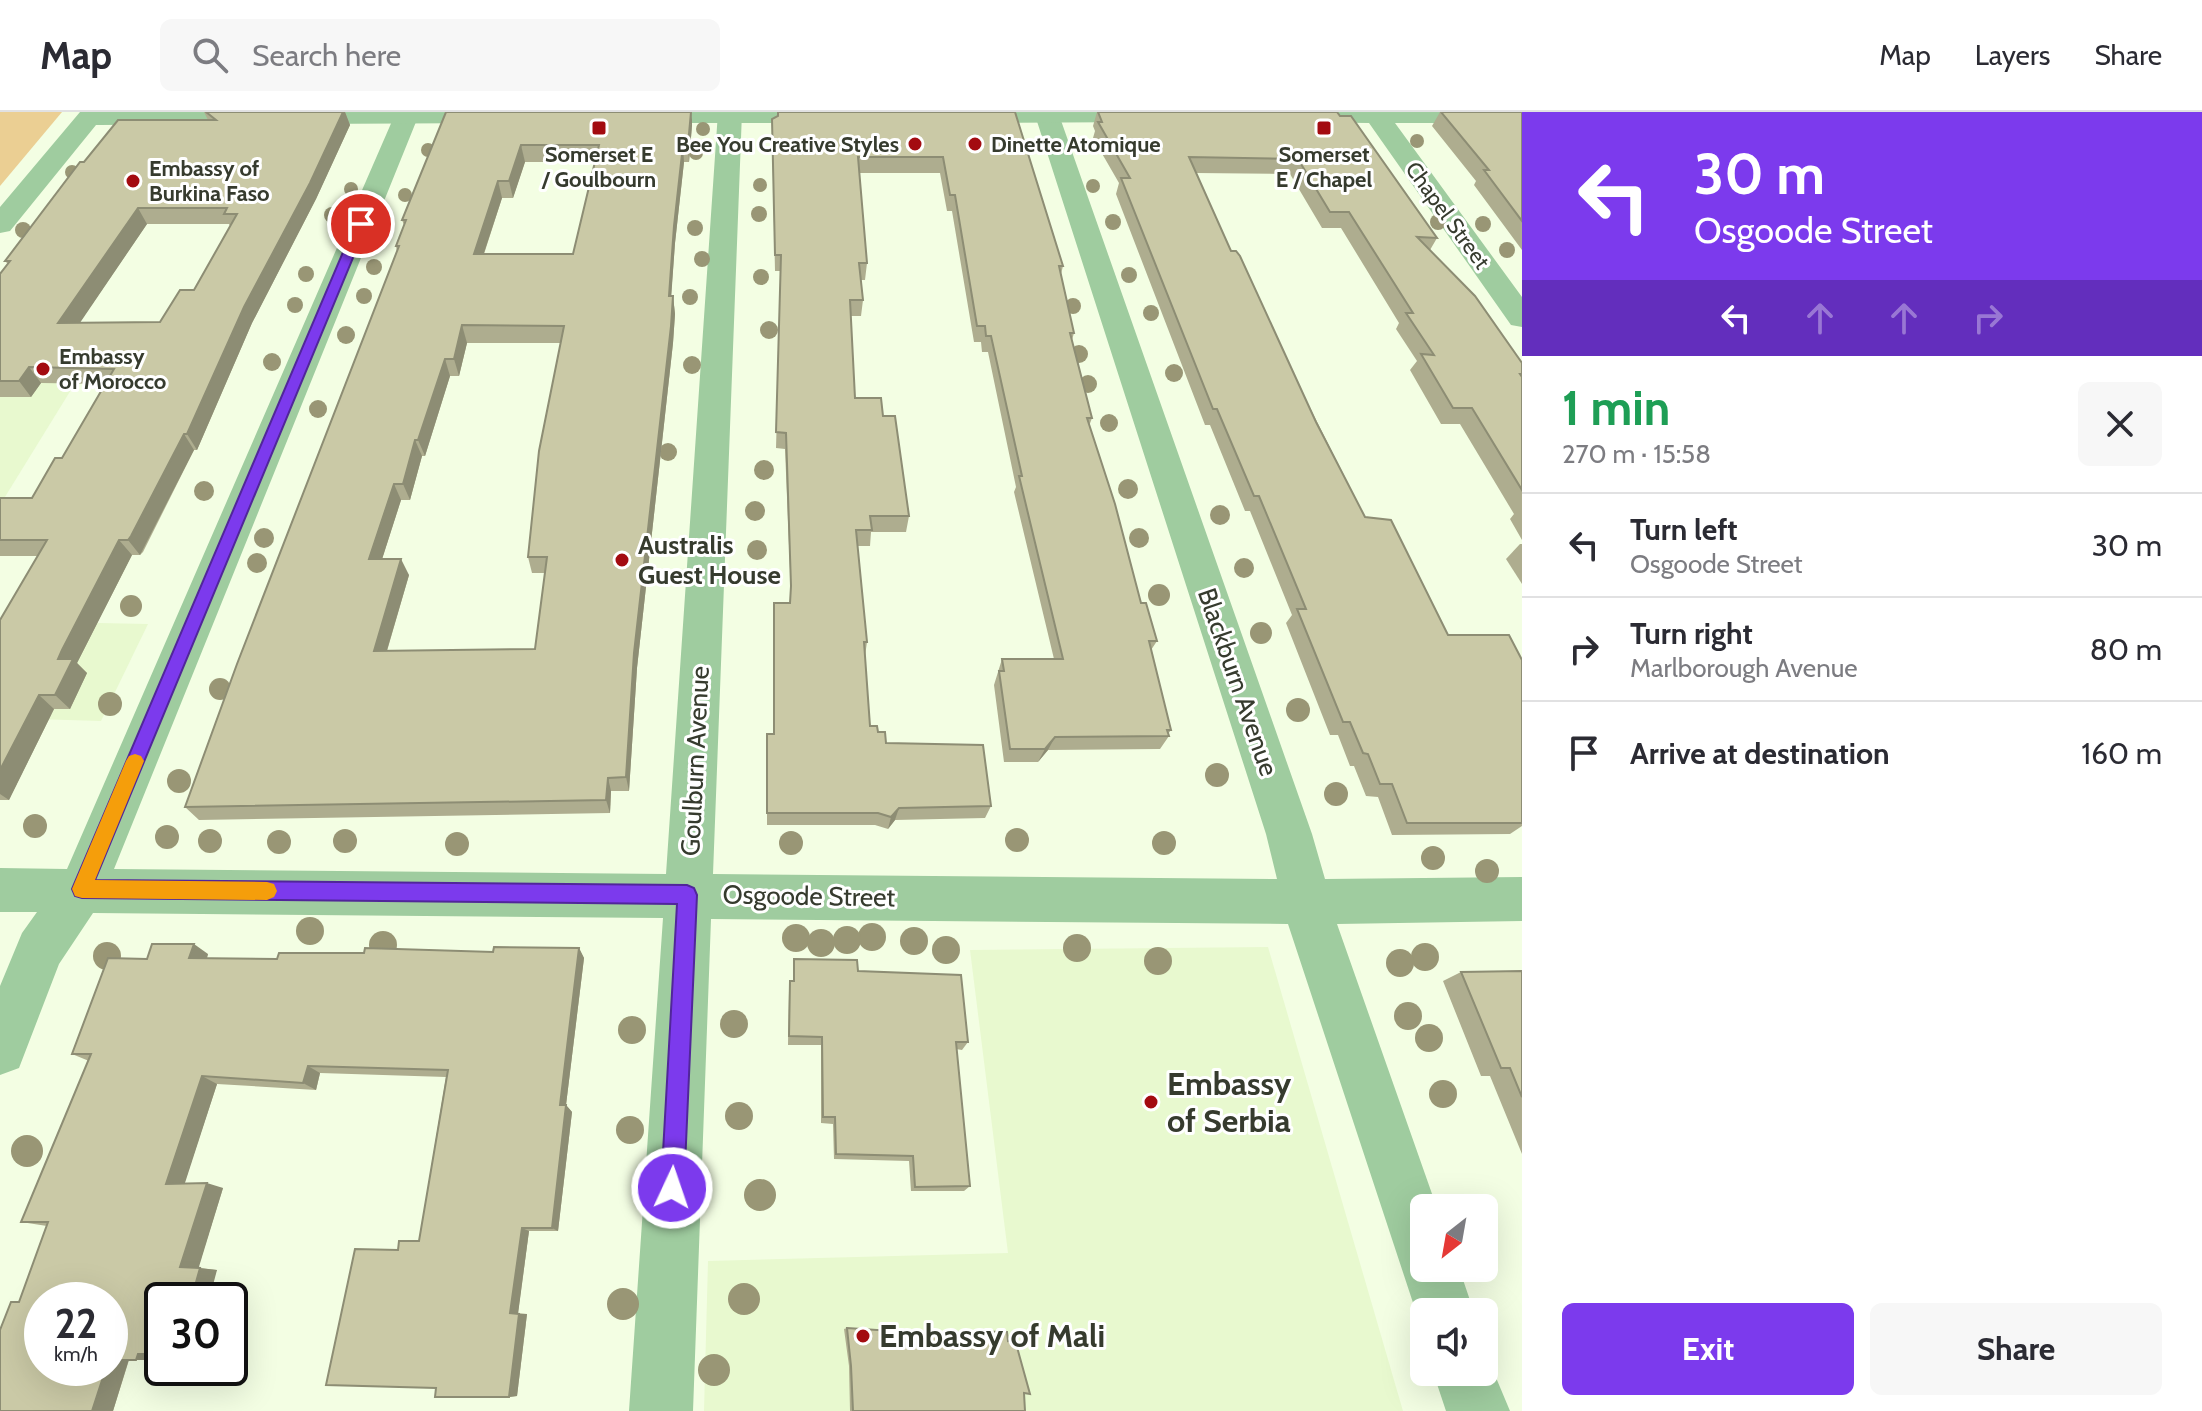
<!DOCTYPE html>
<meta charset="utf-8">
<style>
body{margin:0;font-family:Cabin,sans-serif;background:#f7f7f7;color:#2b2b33;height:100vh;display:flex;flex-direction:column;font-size:30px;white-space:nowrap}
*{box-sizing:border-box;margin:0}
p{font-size:26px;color:#7c7c81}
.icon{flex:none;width:44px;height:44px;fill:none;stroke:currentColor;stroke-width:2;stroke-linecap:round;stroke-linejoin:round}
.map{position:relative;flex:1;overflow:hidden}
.details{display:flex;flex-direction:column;background:#fff;width:680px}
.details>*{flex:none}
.banner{background:#7c3aed;color:#fff;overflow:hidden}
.needle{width:52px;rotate:211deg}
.fabs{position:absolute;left:1410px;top:1082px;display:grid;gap:16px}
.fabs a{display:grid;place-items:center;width:88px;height:88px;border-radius:12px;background:#fff;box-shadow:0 8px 32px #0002;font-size:40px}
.speed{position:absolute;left:24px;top:1170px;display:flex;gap:16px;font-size:40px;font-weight:700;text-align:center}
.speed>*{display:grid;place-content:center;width:104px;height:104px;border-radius:50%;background:#fff;box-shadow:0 8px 32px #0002;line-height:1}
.speed small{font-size:20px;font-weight:400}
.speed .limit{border:4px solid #111;border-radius:12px;background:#fff;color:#111}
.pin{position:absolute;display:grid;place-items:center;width:68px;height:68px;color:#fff;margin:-34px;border:4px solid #fff;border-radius:50%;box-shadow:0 2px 8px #0007}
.me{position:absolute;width:88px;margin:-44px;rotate:3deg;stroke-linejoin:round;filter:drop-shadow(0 0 6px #0008)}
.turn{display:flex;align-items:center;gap:28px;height:168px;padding:0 40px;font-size:36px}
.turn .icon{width:104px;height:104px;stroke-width:2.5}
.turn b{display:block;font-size:56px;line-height:68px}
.lanes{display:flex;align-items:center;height:76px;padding:0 40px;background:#0003;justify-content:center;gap:40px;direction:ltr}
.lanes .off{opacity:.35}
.round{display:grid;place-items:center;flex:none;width:84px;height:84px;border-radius:12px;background:#f7f7f7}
.summary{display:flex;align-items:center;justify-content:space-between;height:136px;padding:0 40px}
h1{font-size:48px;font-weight:700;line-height:60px;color:#1e9e55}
.cta{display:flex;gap:16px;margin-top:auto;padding:16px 40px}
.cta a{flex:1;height:92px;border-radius:12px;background:#7c3aed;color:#fff;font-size:32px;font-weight:700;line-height:92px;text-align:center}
.cta a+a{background:#f7f7f7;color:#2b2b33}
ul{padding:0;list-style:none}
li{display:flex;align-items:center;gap:24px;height:104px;padding:0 40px;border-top:2px solid #e1e1e2}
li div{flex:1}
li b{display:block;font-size:30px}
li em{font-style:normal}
header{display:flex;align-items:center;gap:48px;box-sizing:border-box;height:112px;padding:0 40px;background:#fff;border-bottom:2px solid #e1e1e2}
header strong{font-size:38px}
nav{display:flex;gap:44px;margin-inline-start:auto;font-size:28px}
.search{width:560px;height:72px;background:#f7f7f7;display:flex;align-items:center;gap:20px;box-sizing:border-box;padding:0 28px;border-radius:12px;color:#7c7c81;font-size:30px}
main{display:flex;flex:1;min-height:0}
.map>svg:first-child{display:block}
.built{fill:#e8f9cf}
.green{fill:#ebcf93}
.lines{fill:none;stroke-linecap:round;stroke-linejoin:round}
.minor{fill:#9fcc9f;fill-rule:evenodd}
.tertiary{fill:#9fcc9f;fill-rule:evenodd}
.tree{fill:#999675}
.wall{fill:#aead8f;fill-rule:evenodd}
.shaded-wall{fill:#8d8d74}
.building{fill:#cac9a6;stroke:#8d8d74;stroke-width:2;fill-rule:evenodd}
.route{fill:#7c3aed;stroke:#51269a;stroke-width:2}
.slow{fill:#f59e0b}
.poi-dot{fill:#a30b10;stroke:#fff;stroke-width:3}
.labels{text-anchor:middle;stroke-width:6;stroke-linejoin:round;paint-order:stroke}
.far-poi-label{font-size:22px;font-weight:bold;fill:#363b2e;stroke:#fff;text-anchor:start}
.far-street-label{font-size:22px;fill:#363b2e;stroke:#fff}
.poi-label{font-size:26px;font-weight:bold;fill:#363b2e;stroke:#fff;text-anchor:start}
.street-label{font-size:26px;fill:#363b2e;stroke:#fff}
.near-poi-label{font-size:32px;font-weight:bold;fill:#363b2e;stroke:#fff;text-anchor:start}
</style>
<header>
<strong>Map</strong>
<div class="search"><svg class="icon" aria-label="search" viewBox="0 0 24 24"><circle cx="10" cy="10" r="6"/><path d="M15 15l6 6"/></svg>Search here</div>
<nav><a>Map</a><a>Layers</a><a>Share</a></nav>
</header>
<main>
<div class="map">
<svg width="1522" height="1299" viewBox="0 0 1522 1299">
<rect width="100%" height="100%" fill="#f3fee3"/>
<!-- built -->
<g class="built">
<path d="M0 209 111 213 0 393Z"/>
<path d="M0 509 148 512 101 609 0 606Z"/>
<path d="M1268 835 1403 1299H704L708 1149 1008 1141 970 838Z"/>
</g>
<!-- green -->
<path class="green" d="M0 0H62L0 74Z"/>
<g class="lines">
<!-- minor -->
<g class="minor">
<path d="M396 0H420L114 757 666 762 718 0H742L713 762 1277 767 1266 722 1034 0H1058L1312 722 1325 767 1522 765V809L1337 812 1437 1096H1424V1156H1459L1474 1200H1424L1423 1221 1288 812 711 807 693 1299H629L663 806 93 801 59 852 19 956 0 963V874L22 821 37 800H0V756L67 757Z"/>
<path d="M1484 1237 1510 1299H1446L1433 1260H1484Z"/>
</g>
<!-- tertiary -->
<g class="tertiary">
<path d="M80 0H512L514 4 511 9 502 11 96 13 10 119 0 121V95Z"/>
<path d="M621 0H848L850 4 847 9 838 11H631L622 9 619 4Z"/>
<path d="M945 0H1164L1166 3 1163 8 1154 10 955 11 946 9 943 4Z"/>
<path d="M1269 0H1522V11H1395L1522 185V215L1511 213 1369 11 1279 10 1270 8 1267 3Z"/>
</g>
</g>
<!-- trees -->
<g class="tree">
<circle cx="703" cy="17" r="7"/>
<circle cx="1417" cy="29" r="7"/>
<circle cx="428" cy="38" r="7"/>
<circle cx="696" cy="41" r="7"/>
<circle cx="72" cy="60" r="7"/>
<circle cx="760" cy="73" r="7"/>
<circle cx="1093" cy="74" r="7"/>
<circle cx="351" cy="77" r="7"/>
<circle cx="405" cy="83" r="7"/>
<circle cx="759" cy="102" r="8"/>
<circle cx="332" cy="103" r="8"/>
<circle cx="1113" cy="110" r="8"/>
<circle cx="1438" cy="110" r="8"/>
<circle cx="1483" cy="112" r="8"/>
<circle cx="695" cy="116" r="8"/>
<circle cx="23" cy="118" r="8"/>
<circle cx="1507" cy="138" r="8"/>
<circle cx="702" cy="147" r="8"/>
<circle cx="374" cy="155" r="8"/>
<circle cx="306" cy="162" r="8"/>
<circle cx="1129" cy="163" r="8"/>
<circle cx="761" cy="165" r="8"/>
<circle cx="364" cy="184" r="8"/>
<circle cx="690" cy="185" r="8"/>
<circle cx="295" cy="193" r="8"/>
<circle cx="1073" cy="194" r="8"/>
<circle cx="1151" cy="201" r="8"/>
<circle cx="769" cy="218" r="9"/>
<circle cx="346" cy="223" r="9"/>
<circle cx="1079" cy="242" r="9"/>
<circle cx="272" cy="250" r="9"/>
<circle cx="692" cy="253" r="9"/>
<circle cx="1174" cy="261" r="9"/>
<circle cx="1088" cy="272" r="9"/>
<circle cx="318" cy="297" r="9"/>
<circle cx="1109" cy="311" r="9"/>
<circle cx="668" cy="340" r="9"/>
<circle cx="764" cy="358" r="10"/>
<circle cx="1128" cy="377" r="10"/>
<circle cx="204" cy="379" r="10"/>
<circle cx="755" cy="399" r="10"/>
<circle cx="1220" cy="403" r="10"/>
<circle cx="264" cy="426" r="10"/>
<circle cx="1139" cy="426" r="10"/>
<circle cx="757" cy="438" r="10"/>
<circle cx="257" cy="451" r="10"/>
<circle cx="1244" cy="456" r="10"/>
<circle cx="1159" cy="483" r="11"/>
<circle cx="131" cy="494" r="11"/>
<circle cx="1261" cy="521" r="11"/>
<circle cx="220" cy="577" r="11"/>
<circle cx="110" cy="592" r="12"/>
<circle cx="1298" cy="598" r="12"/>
<circle cx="1217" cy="663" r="12"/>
<circle cx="179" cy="669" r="12"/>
<circle cx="1336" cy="682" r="12"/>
<circle cx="35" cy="714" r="12"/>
<circle cx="167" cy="725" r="12"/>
<circle cx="1017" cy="728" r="12"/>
<circle cx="210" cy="729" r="12"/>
<circle cx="345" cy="729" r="12"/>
<circle cx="279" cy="730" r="12"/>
<circle cx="791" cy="731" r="12"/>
<circle cx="1164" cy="731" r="12"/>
<circle cx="457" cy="732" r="12"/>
<circle cx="1433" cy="746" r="12"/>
<circle cx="1487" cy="759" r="12"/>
<circle cx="310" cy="819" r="14"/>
<circle cx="872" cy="825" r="14"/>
<circle cx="796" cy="826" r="14"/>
<circle cx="847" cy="828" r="14"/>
<circle cx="914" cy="829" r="14"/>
<circle cx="821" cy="831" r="14"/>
<circle cx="383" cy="833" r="14"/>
<circle cx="1077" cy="836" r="14"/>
<circle cx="946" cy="838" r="14"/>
<circle cx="107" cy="844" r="14"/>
<circle cx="1425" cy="845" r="14"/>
<circle cx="1158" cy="849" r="14"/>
<circle cx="1400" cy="851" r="14"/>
<circle cx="1408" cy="904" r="14"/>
<circle cx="734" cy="912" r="14"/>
<circle cx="632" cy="918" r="14"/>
<circle cx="1429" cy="926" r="14"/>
<circle cx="1443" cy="982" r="14"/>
<circle cx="739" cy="1004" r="14"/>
<circle cx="630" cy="1018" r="14"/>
<circle cx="27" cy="1039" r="16"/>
<circle cx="760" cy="1083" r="16"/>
<circle cx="744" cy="1187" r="16"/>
<circle cx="623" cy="1192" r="16"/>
<circle cx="714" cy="1258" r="16"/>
</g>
<!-- wall -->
<g class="wall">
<path d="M204 0H345L350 13 316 87 252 211 197 338H194L143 440 140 443H132L77 551 87 561 70 597H54L9 688H0V508L38 444H0V386H32L62 346 105 272 41 271 31 285H0V162L8 152 5 149 84 50 208 8ZM147 112H229L230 114 194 178 160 210H80Z"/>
<path d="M446 0 692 13 689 50H684L675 131 671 184H673L675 202 673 231 637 556 629 679H611L610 701 199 708 185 695 397 140 396 134 404 113 402 108ZM525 50H595L573 142H484L502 86H513ZM467 231H561L528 445 532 461H545L535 537 387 539 409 463 382 447 401 388H410L422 344H425L450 264H459Z"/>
<path d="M1015 0 1063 154 1061 162 1074 221 1072 228 1092 306 1089 314 1141 491 1157 529 1151 538 1171 618 1168 622 1169 624 1160 637 1048 638 1038 650H1004L994 573 1002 547H1054L1014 380 1016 375 988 240H982L981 230H974L952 99H947L940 61H859L867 151 865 168H861L863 188 861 204H851L855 286 883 304 909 404 906 420H871L870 434H857L867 530 865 544 870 614 878 620 886 631 991 694 985 706 895 708 888 717 875 713H767V622H773L791 482 785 337 776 336 781 159H775L772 23Z"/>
<path d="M1097 0H1337L1437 126 1430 138 1522 251V428L1510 407 1514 402 1460 312H1441L1410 258 1417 249 1396 217 1399 211 1341 116H1322L1290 62 1196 61 1231 139 1365 405 1448 523 1522 548V714L1510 722 1392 723 1378 685 1366 684 1354 654H1350L1338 623H1330L1286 511 1292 503 1250 399H1245L1210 313H1205L1116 82 1119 71 1093 26 1095 19 1093 14Z"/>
<path d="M1440 0H1522V138L1474 73 1476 69 1432 14Z"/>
<path d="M1520 432H1522V472L1506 447Z"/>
<path d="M579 836 584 846 566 993 572 1000 558 1119H529L518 1201 527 1202 517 1284 509 1285 436 1276 398 1138 419 1129 446 965 320 961 316 978 217 972 184 1072 223 1076 198 1156 217 1158 157 1242 155 1248H129L113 1299 19 1190 47 1114 21 1110 89 949 72 942 147 847 208 842 207 847H277L364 841 493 840Z"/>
<path d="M794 847 858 859 968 930 962 938 956 937 970 1074 964 1079H911L909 1049 834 1047 833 1012 821 1011V933H788L789 879 793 869Z"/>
<path d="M1522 859V1042L1490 964H1481L1443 869 1461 860Z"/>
<path d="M847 1216 960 1223 959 1219H966L1007 1228H1015L1025 1299H850L849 1254 844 1217Z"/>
</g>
<!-- shaded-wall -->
<g class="shaded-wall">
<path d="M343 0H345L350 13 316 87 252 211 197 338 187 322 244 195Z"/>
<path d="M692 0V13L689 50 688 33Z"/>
<path d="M521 33 525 50 513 86 509 69Z"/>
<path d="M683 33 684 50 675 131 670 202 669 184 674 114Z"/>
<path d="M498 69 502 86 478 159 474 142Z"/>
<path d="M138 96 147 112 69 227 58 211Z"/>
<path d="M673 184 675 202 673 231 637 556 629 679 626 665 634 541Z"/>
<path d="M462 213 467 231 459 264 454 247Z"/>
<path d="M445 247 450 264 425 344 418 328Z"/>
<path d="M29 255 41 271 31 285 19 269Z"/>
<path d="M184 322 194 338 140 443 128 428Z"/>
<path d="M415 328 422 344 410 388 403 372Z"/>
<path d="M394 372 401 388 377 463 369 447Z"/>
<path d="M119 428 132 443 77 551 87 561 70 597 55 583 58 547Z"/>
<path d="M401 447 409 463 382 555 374 539Z"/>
<path d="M39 583 54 597 9 688 0 682V658Z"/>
<path d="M1055 625 1048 638 1038 650 1045 637Z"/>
<path d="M608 666 611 679 610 701 606 688Z"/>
<path d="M899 696 895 708 888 717 891 705Z"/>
<path d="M194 832 208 842 203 856 189 846Z"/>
<path d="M579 836 584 846 566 993 572 1000 558 1119 552 1116 560 993Z"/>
<path d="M308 954 320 961 316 978 303 971Z"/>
<path d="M202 964 217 972 183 1077 166 1072Z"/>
<path d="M207 1071 223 1076 198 1158 180 1155Z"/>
<path d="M522 1116 529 1119 518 1202 510 1201Z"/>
<path d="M200 1156 217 1158 209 1188H191Z"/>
<path d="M519 1202H527L517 1284 509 1285Z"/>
<path d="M138 1242H157L155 1248H136Z"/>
<path d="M129 1247 113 1299H92L106 1256H110V1248Z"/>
</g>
<!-- building -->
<g class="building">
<path d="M206 0H343L310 71 244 195 187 322H184L131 424 128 428H119L62 538 58 547H73L55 583H39L0 658V508L47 428H0V386H32L55 346H62L114 257 29 255 19 269H0V162L10 149H5L80 50H84L118 8H216ZM138 96H227L224 102H237L194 178H180L160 210 58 211Z"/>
<path d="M446 0H691L688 33H683L674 114 669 184H673L671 214 634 541 626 665 608 666 606 688 185 695 237 552 399 134H396L406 108H402ZM521 33H599L573 142H474L498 69H509ZM462 213 564 214 539 339 528 445H547L535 537 374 539 401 447H369L394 372H403L415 328H418L445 247H454Z"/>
<path d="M778 0H1015L1063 154H1059L1074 221H1070L1092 306H1087L1115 392 1141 491H1146L1157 529H1149L1171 618H1167L1169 624 1055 625 1045 637H1010L999 559H1004L1002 547H1063L1019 364H1022L991 224H986L985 214H977L955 83H950L943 45H858L867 151H859L863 188H850L855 286H881L883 304H895L909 404H870L872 418H856L867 530H864L870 614H877L878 620H885L886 631 983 633 991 694 899 696 891 705 878 701H767V622H774V491H790L791 474 786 321 776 320 781 143H775L772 7 778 4Z"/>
<path d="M1098 0H1337L1340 4H1351L1437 126 1417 125 1475 184 1522 251V262H1520L1522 265V378L1472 296H1453L1421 242 1434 243 1406 201H1413L1349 100H1330L1298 47 1189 45 1231 139H1236L1240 144 1316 310 1365 405 1391 408 1448 523H1509L1522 548V711H1407L1392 672H1380L1368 642 1363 641 1350 610H1343L1297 497H1306L1259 384H1254L1217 297H1213L1121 66H1130L1098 10H1102Z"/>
<path d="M1441 0H1522V109L1484 58H1489Z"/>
<path d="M152 832H194L189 846 277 847 279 841H364L365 836 493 840 494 835 579 836 560 993H566L552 1116H522L510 1201 519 1202 509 1285H435L436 1276 326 1273 355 1137 398 1138 399 1129H419L448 958 308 954 303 971 202 964 166 1072 207 1071 180 1155 200 1156 191 1188H162V1242H138L136 1248H110V1188H42V1256H106L92 1299H0V1218L11 1190H19L48 1110H21L91 942H72L108 846 147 847Z"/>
<path d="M794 847 857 848 858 859 961 863 968 930H956L970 1074 915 1075 913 1044 836 1042 835 1005H823L822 925 789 924 790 869H794Z"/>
<path d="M1522 859V985L1510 956H1501L1461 860Z"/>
<path d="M847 1216 967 1224 966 1219 1007 1220 1008 1229 1015 1228 1030 1282 1024 1281 1025 1299H853L851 1254Z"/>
</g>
<!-- route -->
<path class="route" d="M361 109 367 112 95 768 687 773 694 776 697 783 684 1076 681 1084 672 1088 664 1084 661 1076 677 792 82 786 75 784 72 777 355 112Z"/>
<!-- slow -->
<path class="slow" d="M135 642 141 644 144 649 95 768 267 770 274 772 277 779 274 785 267 788 82 786 75 784 72 777 126 649 129 644Z"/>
<!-- markers -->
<g class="poi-dot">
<rect x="591" y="8" width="16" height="16" rx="4"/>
<rect x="1316" y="8" width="16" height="16" rx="4"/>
<circle cx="915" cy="32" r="8"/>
<circle cx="975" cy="32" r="8"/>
<circle cx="133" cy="69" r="8"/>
<circle cx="43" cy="257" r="8"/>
<circle cx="622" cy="448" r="8"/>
<circle cx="1151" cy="990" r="8"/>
<circle cx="863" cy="1224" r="8"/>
</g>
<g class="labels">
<!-- far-poi labels -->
<g class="far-poi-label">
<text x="899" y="40" text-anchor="end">Bee You Creative Styles</text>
<text x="991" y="40">Dinette Atomique</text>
<text x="599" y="50" text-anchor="middle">Somerset E<tspan x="599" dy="25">/ Goulbourn</tspan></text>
<text x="1324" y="50" text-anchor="middle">Somerset<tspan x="1324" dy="25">E / Chapel</tspan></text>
<text x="149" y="64">Embassy of<tspan x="149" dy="25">Burkina Faso</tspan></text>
<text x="59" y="252">Embassy<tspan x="59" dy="25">of Morocco</tspan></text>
</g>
<!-- far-street labels -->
<g class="far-street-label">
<text transform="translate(1448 103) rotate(54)" y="8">Chapel Street</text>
</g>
<!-- poi labels -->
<g class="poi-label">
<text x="638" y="442">Australis<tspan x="638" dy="30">Guest House</tspan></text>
</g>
<!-- street labels -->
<g class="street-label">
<text transform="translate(1238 570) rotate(71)" y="9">Blackburn Avenue</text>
<text transform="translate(695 649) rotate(-87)" y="9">Goulburn Avenue</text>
<text transform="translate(809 784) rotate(1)" y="9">Osgoode Street</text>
</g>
<!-- near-poi labels -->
<g class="near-poi-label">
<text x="1167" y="983">Embassy<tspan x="1167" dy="37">of Serbia</tspan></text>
<text x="879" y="1235">Embassy of Mali</text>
</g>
</g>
</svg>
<div class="fabs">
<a><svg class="needle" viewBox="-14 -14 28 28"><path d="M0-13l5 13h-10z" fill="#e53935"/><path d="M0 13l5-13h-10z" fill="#7c7c81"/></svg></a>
<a><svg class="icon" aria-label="sound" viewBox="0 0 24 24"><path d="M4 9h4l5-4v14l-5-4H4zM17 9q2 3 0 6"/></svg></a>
</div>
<div class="speed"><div>22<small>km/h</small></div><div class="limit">30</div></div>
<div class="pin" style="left:361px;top:112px;background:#d93025"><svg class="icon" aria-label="arrive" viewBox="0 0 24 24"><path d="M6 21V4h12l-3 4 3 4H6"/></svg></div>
<svg class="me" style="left:672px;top:1076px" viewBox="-20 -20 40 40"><circle r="17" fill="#7c3aed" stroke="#fff" stroke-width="3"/><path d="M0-11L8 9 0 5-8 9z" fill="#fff"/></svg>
</div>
<section class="details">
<div class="banner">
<div class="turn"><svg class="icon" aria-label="left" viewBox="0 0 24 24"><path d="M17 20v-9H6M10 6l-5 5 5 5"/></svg><div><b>30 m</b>Osgoode Street</div></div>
<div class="lanes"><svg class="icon" aria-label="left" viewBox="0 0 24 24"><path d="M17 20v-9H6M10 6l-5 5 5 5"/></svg><svg class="icon off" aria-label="ahead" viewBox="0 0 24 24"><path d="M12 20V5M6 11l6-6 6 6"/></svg><svg class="icon off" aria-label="ahead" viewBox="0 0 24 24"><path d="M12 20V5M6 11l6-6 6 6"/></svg><svg class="icon off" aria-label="right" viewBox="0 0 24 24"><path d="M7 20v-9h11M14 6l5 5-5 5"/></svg></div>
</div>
<div class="summary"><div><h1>1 min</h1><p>270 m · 15:58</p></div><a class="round"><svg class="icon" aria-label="close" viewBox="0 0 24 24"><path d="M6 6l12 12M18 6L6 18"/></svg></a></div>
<ul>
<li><svg class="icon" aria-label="left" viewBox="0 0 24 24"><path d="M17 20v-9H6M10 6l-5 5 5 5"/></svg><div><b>Turn left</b><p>Osgoode Street</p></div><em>30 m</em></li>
<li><svg class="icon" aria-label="right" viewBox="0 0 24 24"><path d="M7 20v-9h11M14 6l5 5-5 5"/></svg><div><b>Turn right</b><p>Marlborough Avenue</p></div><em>80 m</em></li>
<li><svg class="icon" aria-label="arrive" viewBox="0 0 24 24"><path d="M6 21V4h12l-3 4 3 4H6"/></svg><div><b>Arrive at destination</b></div><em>160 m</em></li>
</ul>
<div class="cta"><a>Exit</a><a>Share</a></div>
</section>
</main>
